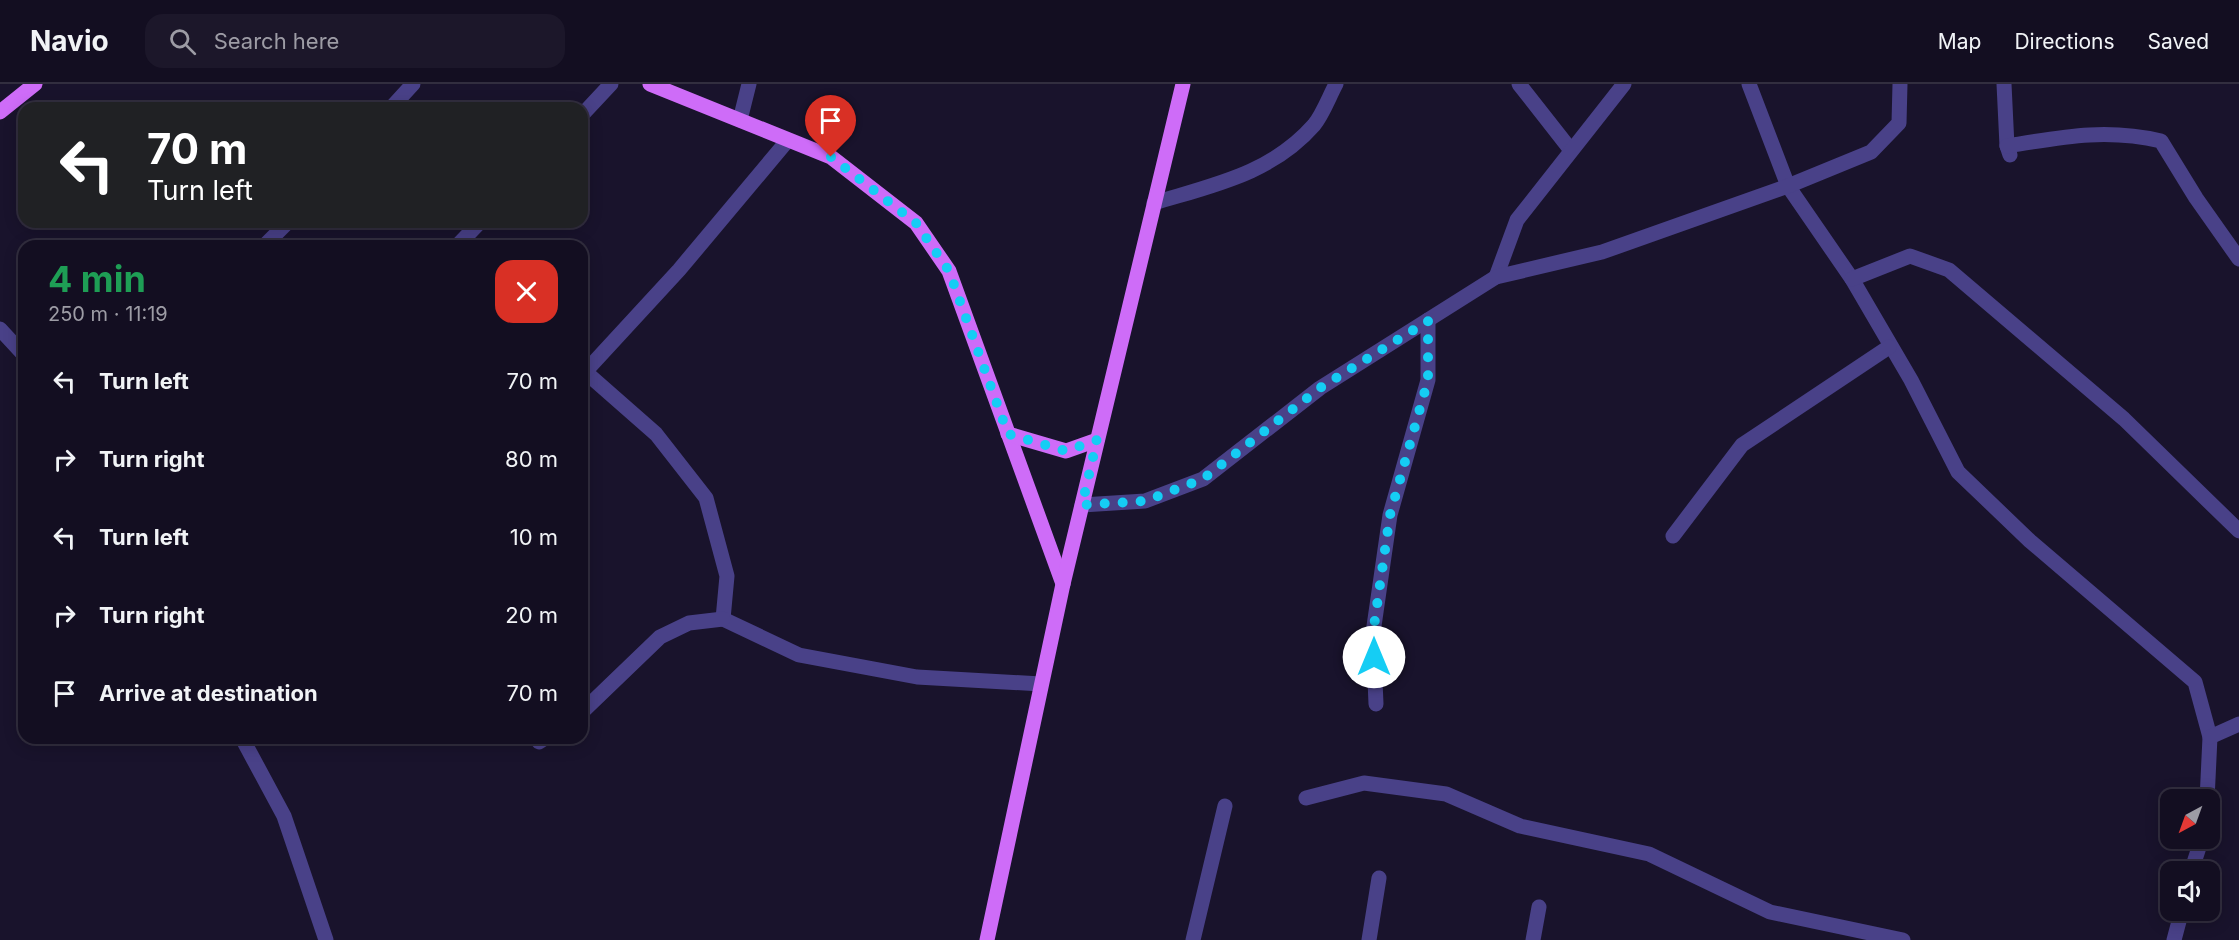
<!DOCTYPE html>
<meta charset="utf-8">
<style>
body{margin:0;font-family:Inter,sans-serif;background:#1c172a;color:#f1f3f6;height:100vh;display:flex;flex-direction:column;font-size:22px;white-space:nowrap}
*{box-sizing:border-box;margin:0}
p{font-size:20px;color:#9d9ca5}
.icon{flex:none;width:33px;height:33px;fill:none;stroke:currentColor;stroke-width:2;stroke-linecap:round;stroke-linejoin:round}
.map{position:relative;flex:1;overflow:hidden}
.drawer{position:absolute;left:18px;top:156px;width:570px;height:504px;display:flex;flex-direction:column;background:#130e21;border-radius:18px;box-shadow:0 3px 15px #0003,0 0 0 2px #322e3f}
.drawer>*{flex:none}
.hud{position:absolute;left:18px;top:18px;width:570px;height:126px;border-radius:18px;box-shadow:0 3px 15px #0003,0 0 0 2px #322e3f;background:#202124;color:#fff;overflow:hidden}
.needle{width:39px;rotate:221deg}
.controls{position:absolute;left:2160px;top:705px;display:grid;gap:12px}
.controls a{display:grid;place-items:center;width:60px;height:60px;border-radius:12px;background:#130e21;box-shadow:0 3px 15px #0003,0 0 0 2px #322e3f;font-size:30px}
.pin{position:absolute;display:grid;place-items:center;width:51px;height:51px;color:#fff;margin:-62px -26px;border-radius:50% 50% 50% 0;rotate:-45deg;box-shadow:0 0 6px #0007}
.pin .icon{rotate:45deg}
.me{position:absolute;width:66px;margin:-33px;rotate:0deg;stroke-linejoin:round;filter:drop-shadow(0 0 4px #0008)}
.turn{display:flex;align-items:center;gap:21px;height:126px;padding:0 30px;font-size:27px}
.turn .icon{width:78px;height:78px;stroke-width:2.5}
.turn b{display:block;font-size:42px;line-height:51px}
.round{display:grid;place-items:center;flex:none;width:63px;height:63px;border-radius:18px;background:#1c172a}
.summary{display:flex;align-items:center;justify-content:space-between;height:102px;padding:0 30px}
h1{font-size:36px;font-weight:700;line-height:45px;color:#1e9e55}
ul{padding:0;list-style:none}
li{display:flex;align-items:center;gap:18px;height:78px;padding:0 30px}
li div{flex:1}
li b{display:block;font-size:22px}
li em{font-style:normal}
header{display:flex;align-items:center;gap:36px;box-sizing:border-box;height:84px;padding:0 30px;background:#130e21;border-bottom:2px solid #322e3f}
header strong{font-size:28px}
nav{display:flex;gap:33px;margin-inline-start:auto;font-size:21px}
.search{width:420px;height:54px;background:#1c172a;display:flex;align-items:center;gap:15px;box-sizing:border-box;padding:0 21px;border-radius:18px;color:#9d9ca5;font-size:22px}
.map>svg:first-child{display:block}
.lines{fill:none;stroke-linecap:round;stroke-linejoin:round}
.minor{stroke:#494188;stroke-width:15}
.major{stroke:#ce6cf8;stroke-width:15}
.route{stroke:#15cdf4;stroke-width:10;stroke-dasharray:0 18}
</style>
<header>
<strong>Navio</strong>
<div class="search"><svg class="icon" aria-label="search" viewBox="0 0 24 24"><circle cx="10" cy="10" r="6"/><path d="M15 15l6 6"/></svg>Search here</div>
<nav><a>Map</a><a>Directions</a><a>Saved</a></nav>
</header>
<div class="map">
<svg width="2239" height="856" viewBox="0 0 2239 856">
<rect width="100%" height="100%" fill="#19132c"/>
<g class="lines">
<!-- minor -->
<g class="minor">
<path d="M1519 0 1570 65"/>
<path d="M1749 0 1788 102 1852 195 1911 296 1958 388 2030 457 2195 598 2210 653 2207 716"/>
<path d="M2004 0 2007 62 2010 71"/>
<path d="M391 24 413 0"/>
<path d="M582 31 611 0"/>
<path d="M740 36 749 0"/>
<path d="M2007 62C2062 53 2106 44 2161 57L2196 114 2239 175"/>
<path d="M1154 119C1213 101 1271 90 1314 41 1323 30 1329 13 1336 0"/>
<path d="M264 162 288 138"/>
<path d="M457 162 480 138"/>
<path d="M1496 193 1517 136 1624 0"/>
<path d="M1852 195 1910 172 1949 186 2124 335 2239 447"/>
<path d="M0 245 24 271"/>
<path d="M582 285 656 350 706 414 727 492 723 535 799 571 917 593 1041 600"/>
<path d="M585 288 679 186 788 56"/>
<path d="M1082 421 1145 417 1203 395 1320 304 1496 193 1602 168 1788 102 1871 68 1899 39 1900 0"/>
<path d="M1673 452 1742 361 1889 263"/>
<path d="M1376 620 1373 549 1390 431 1428 296V236"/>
<path d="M582 628 660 553 689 539 723 535"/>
<path d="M2210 653 2239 640"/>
<path d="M242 654 284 732 326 856"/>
<path d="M539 658 545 654"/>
<path d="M1306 714 1364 699 1446 710 1520 742 1649 770 1770 828 1903 856"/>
<path d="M2191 788 2202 754"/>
<path d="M1193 856 1225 722"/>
<path d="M1369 856 1379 794"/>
<path d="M1533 856 1539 823"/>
<path d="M2174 856 2182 826"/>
</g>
<!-- major -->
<g class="major">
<path d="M650 0 831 73 916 139 949 187 1063 500"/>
<path d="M0 28 35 0"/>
<path d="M1008 350 1066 367 1097 356"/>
<path d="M987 856 1063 500 1183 0"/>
</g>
</g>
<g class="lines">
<!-- route -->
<path class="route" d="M831 73 916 139 949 187 1008 350 1066 367 1097 356 1082 421 1145 417 1203 395 1320 304 1428 237V296L1390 431 1373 549 1374 573"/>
</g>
</svg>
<div class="controls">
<a><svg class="needle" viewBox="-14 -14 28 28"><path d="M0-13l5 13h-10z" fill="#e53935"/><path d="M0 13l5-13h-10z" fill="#9d9ca5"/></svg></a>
<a><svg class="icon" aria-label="sound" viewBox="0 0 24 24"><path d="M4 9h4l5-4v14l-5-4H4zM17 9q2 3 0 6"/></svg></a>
</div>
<div class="pin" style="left:831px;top:73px;background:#d93025"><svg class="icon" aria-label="arrive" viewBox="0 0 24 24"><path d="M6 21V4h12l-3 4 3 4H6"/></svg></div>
<svg class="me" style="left:1374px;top:573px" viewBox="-20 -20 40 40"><circle r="19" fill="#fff"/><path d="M0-13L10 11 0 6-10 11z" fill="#15cdf4"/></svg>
<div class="hud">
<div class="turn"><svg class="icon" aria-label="left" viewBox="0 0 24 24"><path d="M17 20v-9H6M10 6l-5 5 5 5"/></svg><div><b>70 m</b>Turn left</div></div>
</div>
<section class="drawer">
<div class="summary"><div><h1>4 min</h1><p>250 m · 11:19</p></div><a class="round" style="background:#d93025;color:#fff"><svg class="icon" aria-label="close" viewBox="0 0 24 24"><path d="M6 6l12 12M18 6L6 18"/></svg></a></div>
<ul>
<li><svg class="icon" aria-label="left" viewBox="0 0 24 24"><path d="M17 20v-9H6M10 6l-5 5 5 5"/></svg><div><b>Turn left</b></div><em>70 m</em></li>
<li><svg class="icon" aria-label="right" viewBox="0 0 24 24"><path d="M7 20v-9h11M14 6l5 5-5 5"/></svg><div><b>Turn right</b></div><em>80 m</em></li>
<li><svg class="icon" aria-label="left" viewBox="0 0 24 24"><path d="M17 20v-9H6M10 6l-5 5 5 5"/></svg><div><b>Turn left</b></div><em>10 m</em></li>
<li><svg class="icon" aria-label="right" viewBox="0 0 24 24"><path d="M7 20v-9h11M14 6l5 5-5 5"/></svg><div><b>Turn right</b></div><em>20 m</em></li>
<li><svg class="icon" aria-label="arrive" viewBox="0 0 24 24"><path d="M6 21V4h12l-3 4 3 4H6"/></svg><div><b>Arrive at destination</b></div><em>70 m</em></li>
</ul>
</section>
</div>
